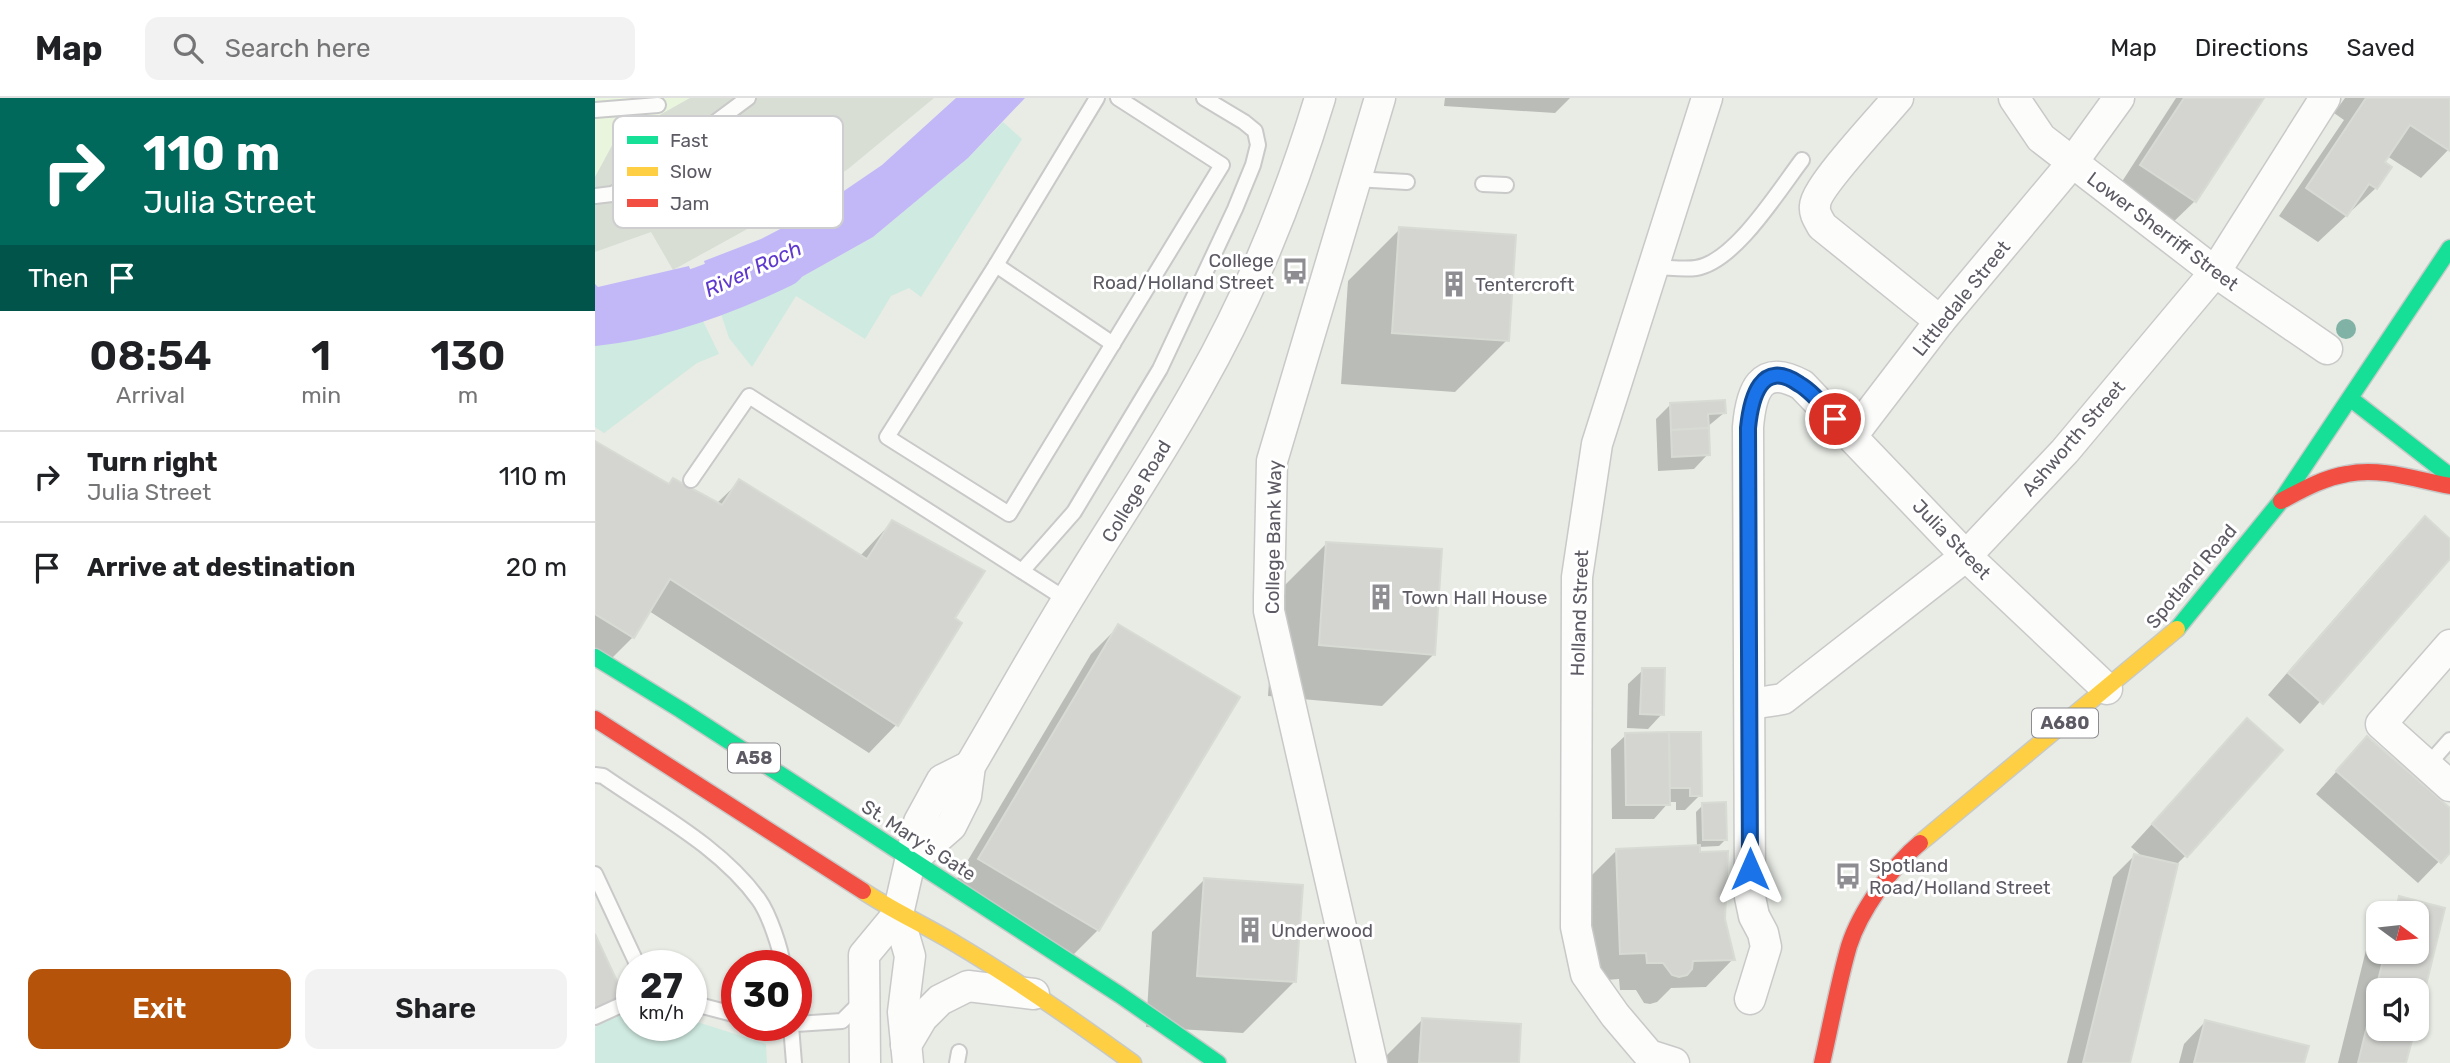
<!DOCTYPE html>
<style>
body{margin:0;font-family:Rubik,sans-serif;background:#f2f2f2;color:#202124;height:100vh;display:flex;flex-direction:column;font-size:26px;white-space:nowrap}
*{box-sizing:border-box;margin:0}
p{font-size:23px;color:#757577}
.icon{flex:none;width:38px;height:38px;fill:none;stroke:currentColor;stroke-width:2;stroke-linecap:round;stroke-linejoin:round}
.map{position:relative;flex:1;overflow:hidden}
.sheet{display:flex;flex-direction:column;background:#fff;width:595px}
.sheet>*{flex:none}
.top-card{background:#00695c;color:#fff;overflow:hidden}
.needle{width:46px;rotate:105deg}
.fabs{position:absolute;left:1771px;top:803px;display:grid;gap:14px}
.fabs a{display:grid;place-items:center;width:63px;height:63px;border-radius:14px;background:#fff;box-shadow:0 2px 5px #0004;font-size:35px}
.speed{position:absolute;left:21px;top:852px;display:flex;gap:14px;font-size:35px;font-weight:700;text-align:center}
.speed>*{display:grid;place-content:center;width:91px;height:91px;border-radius:50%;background:#fff;box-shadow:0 2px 5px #0004;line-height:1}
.speed small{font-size:18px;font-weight:400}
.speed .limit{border:10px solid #d22;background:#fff;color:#111}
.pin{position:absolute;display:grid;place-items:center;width:60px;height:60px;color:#fff;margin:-30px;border:4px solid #fff;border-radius:50%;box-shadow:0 2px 7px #0007}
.me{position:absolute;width:77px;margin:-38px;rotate:0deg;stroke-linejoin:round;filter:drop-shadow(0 0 5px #0008)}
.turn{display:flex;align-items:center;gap:24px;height:147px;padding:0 28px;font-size:32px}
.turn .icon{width:91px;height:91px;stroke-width:2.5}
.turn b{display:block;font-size:49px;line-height:60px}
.then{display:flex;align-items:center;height:66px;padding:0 28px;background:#0003;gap:14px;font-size:26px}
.eta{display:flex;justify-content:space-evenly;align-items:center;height:119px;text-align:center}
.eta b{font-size:42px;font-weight:600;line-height:49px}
.cta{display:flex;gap:14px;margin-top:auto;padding:14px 28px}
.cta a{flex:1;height:80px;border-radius:14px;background:#b45309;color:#fff;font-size:28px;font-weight:600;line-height:80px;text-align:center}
.cta a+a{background:#f2f2f2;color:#202124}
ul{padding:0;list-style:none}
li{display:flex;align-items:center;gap:21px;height:91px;padding:0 28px;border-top:2px solid #e0e0e0}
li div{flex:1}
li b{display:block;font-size:26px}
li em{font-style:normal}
header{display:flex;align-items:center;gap:42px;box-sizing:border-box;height:98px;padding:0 35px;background:#fff;border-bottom:2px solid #e0e0e0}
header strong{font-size:33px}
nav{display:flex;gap:38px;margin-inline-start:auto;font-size:24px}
.search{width:490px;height:63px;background:#f2f2f2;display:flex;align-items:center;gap:18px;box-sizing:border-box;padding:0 24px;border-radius:14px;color:#757577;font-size:26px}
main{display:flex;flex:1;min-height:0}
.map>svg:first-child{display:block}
.commercial{fill:#e9f6dd}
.education{fill:#d8ded4}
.green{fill:#cfeae1}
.water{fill:#c2b8f7}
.shadow{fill:#0003}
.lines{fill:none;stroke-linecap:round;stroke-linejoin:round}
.river{stroke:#c2b8f7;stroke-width:54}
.building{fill:#d4d5d1;stroke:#d8dbd4;stroke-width:2}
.lane-casing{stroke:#c8c9c8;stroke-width:18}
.street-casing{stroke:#c8c9c8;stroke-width:33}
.fast-casing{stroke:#c7c9c8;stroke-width:19}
.slow-casing{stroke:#c7c9c8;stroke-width:19}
.jam-casing{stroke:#c7c9c8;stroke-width:19}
.lane{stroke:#fcfcfb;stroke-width:14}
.street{stroke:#fcfcfb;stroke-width:30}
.fast{stroke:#16e098;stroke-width:16}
.slow{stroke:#ffcf43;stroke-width:16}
.jam{stroke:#f24e42;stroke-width:16}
.tree{fill:#80b2a5}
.route-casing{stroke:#114b97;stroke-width:18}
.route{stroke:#1a73e8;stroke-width:12}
.labels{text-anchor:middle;stroke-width:6;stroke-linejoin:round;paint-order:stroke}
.shield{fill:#fff;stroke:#8e8c92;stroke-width:2}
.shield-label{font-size:18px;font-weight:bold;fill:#5d5a64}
.street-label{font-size:19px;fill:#5d5a64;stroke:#fff}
.poi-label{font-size:19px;fill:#5d5a64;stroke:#fff;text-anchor:start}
.water-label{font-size:21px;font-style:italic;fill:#5f38ce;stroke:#fff}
.key{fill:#fff;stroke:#ceced0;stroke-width:2}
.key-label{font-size:19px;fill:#5d5a64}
</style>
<header>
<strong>Map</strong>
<div class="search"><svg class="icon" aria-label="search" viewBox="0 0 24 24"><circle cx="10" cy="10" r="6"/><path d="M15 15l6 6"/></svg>Search here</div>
<nav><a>Map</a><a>Directions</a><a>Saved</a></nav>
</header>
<main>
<section class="sheet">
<div class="top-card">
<div class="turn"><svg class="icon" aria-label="right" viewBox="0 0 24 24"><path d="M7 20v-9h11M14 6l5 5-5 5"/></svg><div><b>110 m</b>Julia Street</div></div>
<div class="then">Then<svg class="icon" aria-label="arrive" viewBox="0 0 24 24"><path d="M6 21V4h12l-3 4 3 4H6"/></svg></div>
</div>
<div class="eta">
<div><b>08:54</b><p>Arrival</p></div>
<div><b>1</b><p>min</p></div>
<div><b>130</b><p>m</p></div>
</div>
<ul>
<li><svg class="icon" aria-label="right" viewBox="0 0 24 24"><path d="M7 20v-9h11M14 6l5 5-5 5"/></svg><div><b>Turn right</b><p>Julia Street</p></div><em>110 m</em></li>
<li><svg class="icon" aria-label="arrive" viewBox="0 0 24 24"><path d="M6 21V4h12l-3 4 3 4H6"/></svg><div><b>Arrive at destination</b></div><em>20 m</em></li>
</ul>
<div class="cta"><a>Exit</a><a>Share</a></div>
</section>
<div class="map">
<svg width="1855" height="965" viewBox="0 0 1855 965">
<rect width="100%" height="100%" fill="#e8ece5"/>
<!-- commercial -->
<path class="commercial" d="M0 0H95L20 42 0 79Z"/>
<!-- education -->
<path class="education" d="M95 0H339L253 71 210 99 78 172 56 134 0 154V79L20 42Z"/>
<!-- green -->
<g class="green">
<path d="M408 24 427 41 326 199 314 190 296 198 270 241 201 198 157 269 134 240 125 213 187 190 278 139 373 60Z"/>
<path d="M107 221 124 256 102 265 9 335 0 329V244L64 233Z"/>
<path d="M37 911V928H96V922L171 946 172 965H0V929Z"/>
</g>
<!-- water -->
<g class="water">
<path d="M361 0H430L373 60 278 139 187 190 125 213 109 163 166 141 218 114 287 67Z"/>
<path d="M94 168 112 219 64 233 0 244V186L3 189Z"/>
</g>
<!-- shadow -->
<g class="shadow">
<path d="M850 0H975L960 15 849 8Z"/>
<path d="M1581 0H1667L1600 103 1572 130 1519 96Z"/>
<path d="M1750 0H1855V50L1826 80 1792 58 1788 65 1781 90 1723 144 1684 118 1749 22 1739 15Z"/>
<path d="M805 131 912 242 860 294 746 286 753 183Z"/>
<path d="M1076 306 1129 315 1112 329 1113 356 1099 371 1063 373 1061 321Z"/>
<path d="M0 344 73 388 121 406 145 383 265 458 297 424 357 520 365 525 301 627 274 655 54 513 38 539 10 567 0 561Z"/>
<path d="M1830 421 1855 443V458L1705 626 1673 597 1808 442Z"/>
<path d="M732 445 839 556 787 608 673 598 680 497Z"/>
<path d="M524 528 503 832 475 860 357 789 496 556Z"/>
<path d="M1048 572 1067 616 1053 631 1032 630 1033 586Z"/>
<path d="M1652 622 1591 757 1581 767 1533 965H1472L1518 779 1539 758 1549 760 1536 749Z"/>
<path d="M1104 635 1105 697 1090 712H1081V704H1074L1059 721H1017L1016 651 1031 637Z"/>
<path d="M1772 640 1855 712V752L1823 785 1721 696Z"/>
<path d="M1108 707 1131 741 1124 748 1103 749V756L1128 821 1138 861 1111 889 1076 890 1062 904 1055 906 1049 905 1041 892H1025L1024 881 998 883 994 780 1021 753 1102 749 1101 714Z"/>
<path d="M609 782 699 884 648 935 551 929 557 834Z"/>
<path d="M1805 800 1848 811 1822 916V892H1783V931H1818L1810 965H1743L1777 828 1783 822V854H1822V816H1789Z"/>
<path d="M828 921 922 965H784Z"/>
<path d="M1610 924 1708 965H1584L1589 946Z"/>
</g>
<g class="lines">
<!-- river -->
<path class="river" d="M0 221C65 214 127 191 185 163"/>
</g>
<!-- building -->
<g class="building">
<path d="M1589 0H1669L1601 104 1545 67Z"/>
<path d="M1771 0H1855V53L1815 27 1790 64 1797 69 1782 91 1774 86 1752 118 1711 90Z"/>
<path d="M804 129 921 137 914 243 797 235Z"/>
<path d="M1130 302 1131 315 1113 316 1114 330 1076 332 1075 305Z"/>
<path d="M1114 330 1115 357 1077 359 1076 332Z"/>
<path d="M0 343 74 386 78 380 127 407 144 381 272 461 297 422 390 473 360 520 367 525 303 628 75 481 39 540 0 516Z"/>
<path d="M1830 418 1855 441V461L1728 606 1693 575Z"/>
<path d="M731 444 847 451 840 557 724 547Z"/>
<path d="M523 526 645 599 504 833 383 761Z"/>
<path d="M1047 570H1070L1069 617 1045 616Z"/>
<path d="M1652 620 1688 652 1592 759 1557 726Z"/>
<path d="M1074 634H1106L1107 698H1095V690H1075Z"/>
<path d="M1074 634 1075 707H1031L1030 635Z"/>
<path d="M1772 638 1855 710V755L1846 765 1741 673Z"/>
<path d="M1131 704 1132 742H1108L1107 705Z"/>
<path d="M1105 747V754L1133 753 1130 821 1140 862 1098 863 1097 871 1092 877 1084 879 1077 877 1068 865H1052L1051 855 1025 856 1021 751Z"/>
<path d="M1539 756 1583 766 1535 965H1488Z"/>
<path d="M609 780 708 787 701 884 602 878Z"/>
<path d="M1804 798 1850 810 1822 924V892H1783V931H1820L1811 965H1763L1790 854H1822V816H1800Z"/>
<path d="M0 836 29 898 0 911Z"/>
<path d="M827 920 926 926 924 965H824Z"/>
<path d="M1610 922 1714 948 1709 965H1599Z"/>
</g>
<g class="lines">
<!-- lane casing -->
<g class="lane-casing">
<g id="lane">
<path d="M502 0 401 167 292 339 414 416 627 67 523 0"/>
<path d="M0 12 63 7"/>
<path d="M760 81 812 84"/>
<path d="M888 86 911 87"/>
<path d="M0 98 17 96 36 87 153 0"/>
<path d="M401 167 518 246"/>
<path d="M1057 169C1072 169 1088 172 1101 170 1140 164 1184 92 1207 62"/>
<path d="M96 382 154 298 472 502"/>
<path d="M427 473 479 414 565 271 640 111 658 67 663 47 660 33 649 24 609 0"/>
<path d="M1832 668 1855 642"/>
<path d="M0 677 8 678C61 715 126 749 164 802 174 816 186 851 188 868"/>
<path d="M0 776 43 868"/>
<path d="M96 905 142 917"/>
<path d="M0 919 37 902"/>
<path d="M201 926 247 923 268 902"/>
<path d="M196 928 199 965"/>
<path d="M362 965 364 954"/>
</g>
</g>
<!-- street casing -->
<g class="street-casing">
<g id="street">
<path d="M1303 0C1288 18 1220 90 1220 108 1219 116 1224 122 1227 128L1345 223"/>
<path d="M1419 0 1446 40 1620 174 1732 251"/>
<path d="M1257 338 1345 223 1477 65 1524 0"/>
<path d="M1855 547 1786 626 1855 688"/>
<path d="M1155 606 1188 601 1371 458 1470 353 1620 174 1730 0"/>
<path d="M317 762 356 728 371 698 375 668C407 614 438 558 471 504 515 431 563 361 604 287 655 197 695 99 725 0"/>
<path d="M1155 901 1171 849 1168 835 1159 818 1155 799 1153 329C1156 294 1165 264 1207 287L1371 458 1512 591"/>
<path d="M311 947 327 920 345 902 373 888 439 896"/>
<path d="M270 965 269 857 303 816"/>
<path d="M313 965 308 914 315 858 303 816 324 724 347 682 375 668"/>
<path d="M777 965 674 513V499L677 363 785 0"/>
<path d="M1079 965 1054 957 1020 917 991 876 981 829 982 479 1002 346 1112 0"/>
</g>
</g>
<!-- fast casing -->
<g class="fast-casing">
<g id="fast">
<path d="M1756 301 1855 378"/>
<path d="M1582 531 1686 403 1855 150"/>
<path d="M0 559 86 612 525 897 623 965"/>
</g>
</g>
<!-- slow casing -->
<g class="slow-casing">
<g id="slow">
<path d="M1325 745 1582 531"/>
<path d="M268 793C298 813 330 827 361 846 422 882 480 923 538 965"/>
</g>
</g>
<!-- jam casing -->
<g class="jam-casing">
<g id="jam">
<path d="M1686 403C1707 392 1728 380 1752 376 1786 369 1822 382 1855 388"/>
<path d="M0 621 268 793"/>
<path d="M1227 965C1236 926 1243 886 1254 848 1265 813 1298 767 1325 745"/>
</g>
</g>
<!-- lane -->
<use href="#lane" class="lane"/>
<!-- street -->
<use href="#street" class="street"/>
<!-- fast -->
<use href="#fast" class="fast"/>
<!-- slow -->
<use href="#slow" class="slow"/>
<!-- jam -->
<use href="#jam" class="jam"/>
</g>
<!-- trees -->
<circle class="tree" cx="1751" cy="231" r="10"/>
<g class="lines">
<!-- route casing -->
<g class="route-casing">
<path id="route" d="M1155 771 1153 330C1156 300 1166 260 1204 286 1218 294 1229 309 1240 321"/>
</g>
<!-- route -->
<use href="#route" class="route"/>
</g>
<!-- icons -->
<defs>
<g id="bus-bare" transform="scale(2.1)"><path d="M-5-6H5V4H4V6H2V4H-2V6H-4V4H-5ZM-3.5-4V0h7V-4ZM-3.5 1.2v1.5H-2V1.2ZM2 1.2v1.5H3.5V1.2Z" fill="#8e8d91" stroke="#fff" stroke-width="2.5" paint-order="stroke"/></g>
<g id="building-bare" transform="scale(2.1)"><path d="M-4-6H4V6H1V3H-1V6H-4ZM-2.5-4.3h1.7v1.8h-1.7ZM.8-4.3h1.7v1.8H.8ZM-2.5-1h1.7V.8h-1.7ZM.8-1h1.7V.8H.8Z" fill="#8e8d91" stroke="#fff" stroke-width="2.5" paint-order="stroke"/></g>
</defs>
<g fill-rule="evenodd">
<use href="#bus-bare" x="700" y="173"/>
<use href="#building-bare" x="859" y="186"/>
<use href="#building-bare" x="786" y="499"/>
<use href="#bus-bare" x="1253" y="778"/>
<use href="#building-bare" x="655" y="832"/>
</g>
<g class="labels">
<!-- shield labels -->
<g class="shield">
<rect x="1437" y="610.5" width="66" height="29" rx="5"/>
<rect x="133" y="645.5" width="52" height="29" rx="5"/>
</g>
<g class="shield-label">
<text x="1470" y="631">A680</text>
<text x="159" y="666">A58</text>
</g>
<!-- street labels -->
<g class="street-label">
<text transform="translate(1568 133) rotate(37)" y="7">Lower Sherriff Street</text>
<text transform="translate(1366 200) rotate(-51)" y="7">Littledale Street</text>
<text transform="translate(1478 340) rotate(-49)" y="7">Ashworth Street</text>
<text transform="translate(541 393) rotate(-59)" y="7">College Road</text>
<text transform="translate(678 439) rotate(-89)" y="7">College Bank Way</text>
<text transform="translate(1357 441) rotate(46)" y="7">Julia Street</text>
<text transform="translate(1596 478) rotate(-50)" y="7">Spotland Road</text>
<text transform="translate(984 515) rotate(-88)" y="7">Holland Street</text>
<text transform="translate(324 742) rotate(33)" y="7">St. Mary's Gate</text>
</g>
<!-- poi labels -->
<g class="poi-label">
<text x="679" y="169" text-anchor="end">College<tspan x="679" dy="22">Road/Holland Street</tspan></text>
<text x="880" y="193">Tentercroft</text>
<text x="807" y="506">Town Hall House</text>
<text x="1274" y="774">Spotland<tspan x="1274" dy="22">Road/Holland Street</tspan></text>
<text x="676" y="839">Underwood</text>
</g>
<!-- water labels -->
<g class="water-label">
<text transform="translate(158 171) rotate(-25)" y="7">River Roch</text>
</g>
</g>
<!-- legend -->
<rect x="18" y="18" width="230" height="112" rx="10" class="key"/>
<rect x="32" y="38" width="31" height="8" fill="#16e098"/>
<rect x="32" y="69" width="31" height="9" fill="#ffcf43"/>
<rect x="32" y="101" width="31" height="8" fill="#f24e42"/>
<g class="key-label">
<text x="75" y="49">Fast</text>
<text x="75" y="80">Slow</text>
<text x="75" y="112">Jam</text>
</g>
</svg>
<div class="fabs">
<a><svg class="needle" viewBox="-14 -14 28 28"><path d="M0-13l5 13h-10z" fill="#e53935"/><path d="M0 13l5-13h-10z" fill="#757577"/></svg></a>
<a><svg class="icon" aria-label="sound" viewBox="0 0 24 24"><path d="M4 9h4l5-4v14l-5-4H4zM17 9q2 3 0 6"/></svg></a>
</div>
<div class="speed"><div>27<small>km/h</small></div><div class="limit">30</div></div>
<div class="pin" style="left:1240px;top:321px;background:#d93025"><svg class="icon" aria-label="arrive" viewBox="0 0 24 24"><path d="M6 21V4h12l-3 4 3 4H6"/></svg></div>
<svg class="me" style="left:1155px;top:771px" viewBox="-20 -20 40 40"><path d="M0-17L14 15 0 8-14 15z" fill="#1a73e8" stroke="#fff" stroke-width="4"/></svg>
</div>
</main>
